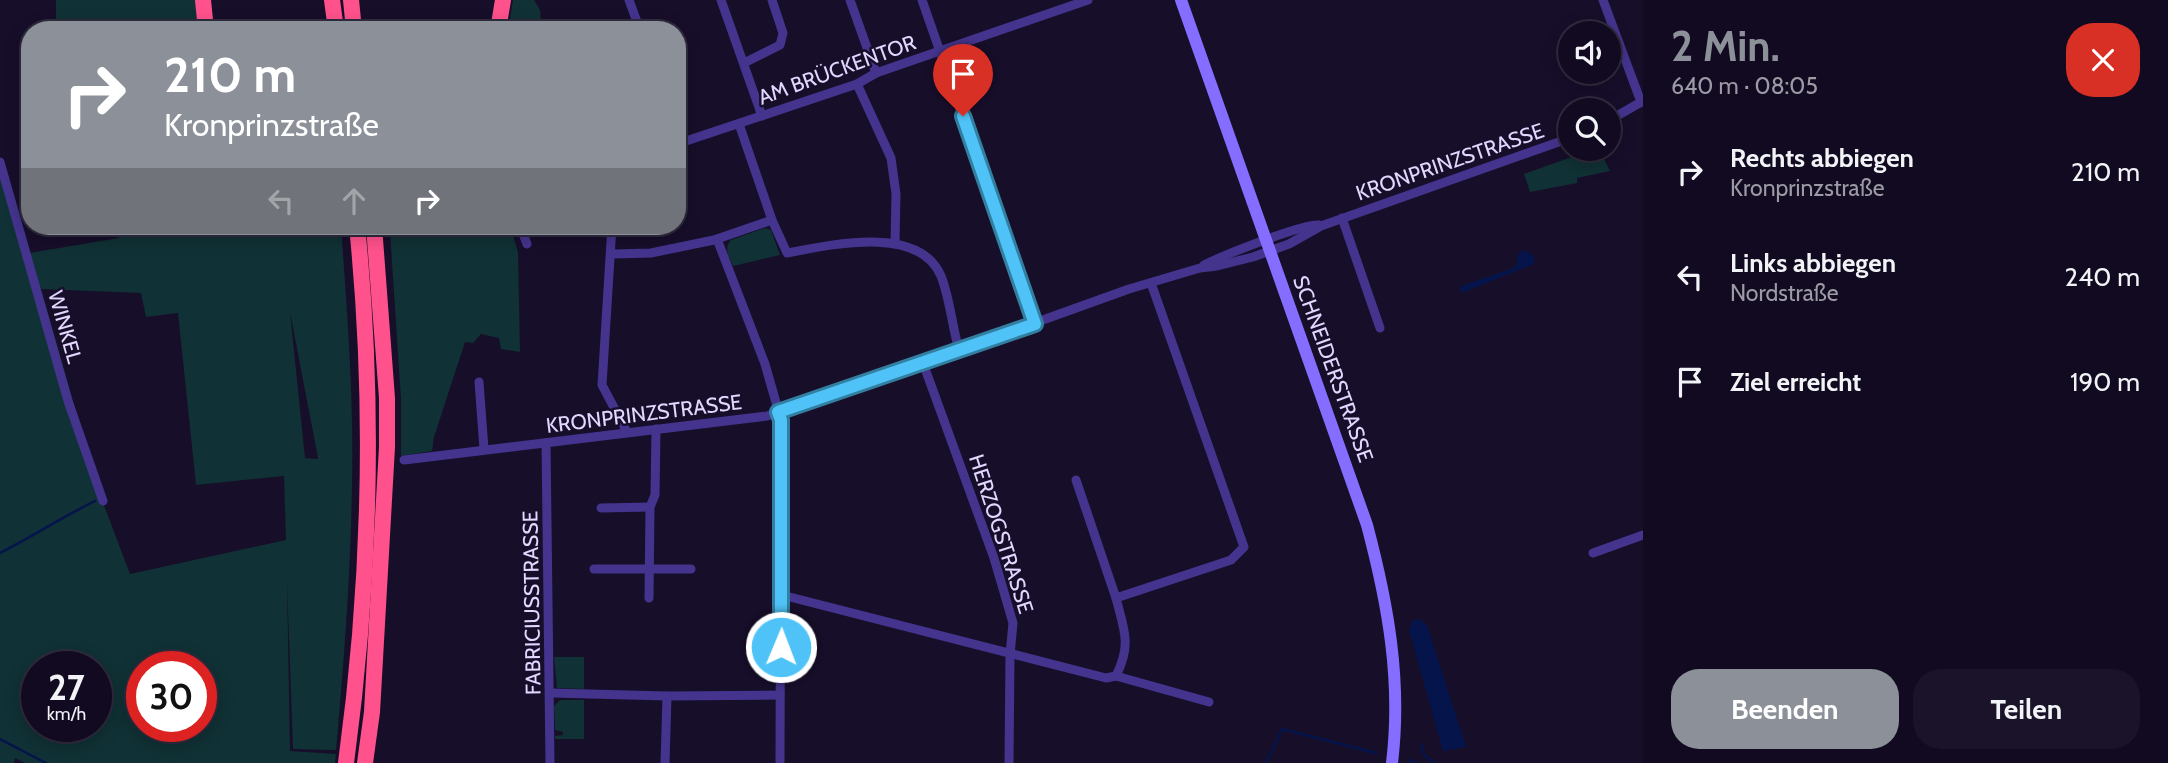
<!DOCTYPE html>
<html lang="de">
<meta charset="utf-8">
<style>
body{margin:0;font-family:Cabin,sans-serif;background:#1a1329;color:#f1f3f6;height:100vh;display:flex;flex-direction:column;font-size:26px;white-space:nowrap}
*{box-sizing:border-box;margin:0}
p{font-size:23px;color:#9c9aa5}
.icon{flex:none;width:38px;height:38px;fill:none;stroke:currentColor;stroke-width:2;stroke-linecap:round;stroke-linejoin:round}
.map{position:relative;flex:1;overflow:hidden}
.drawer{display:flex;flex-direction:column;background:#110a20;width:525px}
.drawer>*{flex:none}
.guide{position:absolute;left:21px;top:21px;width:665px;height:214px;border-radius:28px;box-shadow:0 4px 18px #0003,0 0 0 2px #302b3e;background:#8c9099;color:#fff;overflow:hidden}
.tools{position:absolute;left:1558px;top:21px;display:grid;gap:14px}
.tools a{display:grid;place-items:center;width:63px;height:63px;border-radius:50%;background:#110a20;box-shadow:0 4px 18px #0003,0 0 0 2px #302b3e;font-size:35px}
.speed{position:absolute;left:21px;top:651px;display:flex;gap:14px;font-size:35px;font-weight:700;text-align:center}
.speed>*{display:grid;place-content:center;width:91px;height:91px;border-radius:50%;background:#110a20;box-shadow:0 4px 18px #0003,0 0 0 2px #302b3e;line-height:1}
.speed small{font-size:18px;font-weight:400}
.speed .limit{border:10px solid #d22;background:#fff;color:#111}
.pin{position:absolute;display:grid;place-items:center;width:60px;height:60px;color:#fff;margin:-72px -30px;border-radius:50% 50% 50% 0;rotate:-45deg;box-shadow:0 0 7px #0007}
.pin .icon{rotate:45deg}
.me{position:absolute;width:77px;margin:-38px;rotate:1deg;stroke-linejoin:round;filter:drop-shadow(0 0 5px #0008)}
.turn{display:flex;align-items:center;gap:24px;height:147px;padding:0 28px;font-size:32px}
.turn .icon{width:91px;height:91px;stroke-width:2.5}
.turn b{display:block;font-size:49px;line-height:60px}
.lanes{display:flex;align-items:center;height:66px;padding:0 28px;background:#0003;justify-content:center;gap:35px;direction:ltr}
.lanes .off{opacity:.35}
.round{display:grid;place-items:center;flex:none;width:74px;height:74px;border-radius:28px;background:#1a1329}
.overview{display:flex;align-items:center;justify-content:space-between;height:119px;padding:0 28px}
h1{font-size:42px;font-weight:800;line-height:52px;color:#8c9099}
.cta{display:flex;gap:14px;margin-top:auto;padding:14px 28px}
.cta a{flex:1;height:80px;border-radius:28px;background:#8c9099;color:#fff;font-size:28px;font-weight:800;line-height:80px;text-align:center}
.cta a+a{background:#1a1329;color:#f1f3f6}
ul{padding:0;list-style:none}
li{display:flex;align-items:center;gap:21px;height:105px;padding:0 28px}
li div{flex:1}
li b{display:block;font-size:26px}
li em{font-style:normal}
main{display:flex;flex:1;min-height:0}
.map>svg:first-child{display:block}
.green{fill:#103135;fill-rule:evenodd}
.water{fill:#05154c}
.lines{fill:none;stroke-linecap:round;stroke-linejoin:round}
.stream{stroke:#05154c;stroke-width:2.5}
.street{stroke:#44348e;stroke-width:9}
.secondary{stroke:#856eff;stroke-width:12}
.highway{stroke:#ff528d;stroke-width:16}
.route-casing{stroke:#337fa1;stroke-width:18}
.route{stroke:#4fc3f7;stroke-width:12}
.labels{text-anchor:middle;stroke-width:5;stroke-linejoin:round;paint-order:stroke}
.street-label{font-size:21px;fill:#e1d7ff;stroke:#170e2a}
</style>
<main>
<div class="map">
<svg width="1643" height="763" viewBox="0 0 1643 763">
<rect width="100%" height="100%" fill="#170e2a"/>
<!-- green -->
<g class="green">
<path d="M56 0H198L203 30H56Z"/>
<path d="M513 0H534L540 10 542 30H508Z"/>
<path d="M1594 149H1599L1610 171 1577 178V183L1530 192 1524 174Z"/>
<path d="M0 172 23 254 119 238 116 226H341C347 311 354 397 352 482 351 572 344 661 336 750L293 749 287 582 290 751 336 754 335 763H25L15 758 14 763H0ZM41 289 141 293 146 317 178 313 196 485 284 476 286 540 130 574 99 492ZM290 312 318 458 317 459 305 458ZM37 667H96V726H37ZM142 667H201V726H142Z"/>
<path d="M392 226H510L518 252 520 352 501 349 499 338 481 334 473 343 465 342 434 437 432 451 401 456V399L390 232Z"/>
<path d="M765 228 771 230 780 255 733 266C729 257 723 249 731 240Z"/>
<path d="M554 657H584V689L557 688Z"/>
<path d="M560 700H584V739H555V736L563 735V732L555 730 554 706Z"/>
</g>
<!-- water -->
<g class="water">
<path d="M1523 250 1534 256V264L1464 292 1459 291 1461 286 1514 268 1518 261 1516 257Z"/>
<path d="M1419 619 1427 625 1466 747 1443 751 1409 630 1412 621Z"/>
</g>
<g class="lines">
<!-- stream -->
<g class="stream">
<path d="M0 553C32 537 62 517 95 501"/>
<path d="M0 739 46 763"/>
<path d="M1421 744 1424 755 1434 763"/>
<path d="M1409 760 1417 763"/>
<path d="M1266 763 1282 729 1376 753"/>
</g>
<!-- street -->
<g class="street">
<path d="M629 0 640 30"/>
<path d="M721 0 762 116"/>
<path d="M850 0 876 73"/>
<path d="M922 0 1035 324"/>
<path d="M1603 0 1641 102"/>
<path d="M744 63 780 45 783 33 772 0"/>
<path d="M857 84 891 158 896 194 895 243"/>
<path d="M1608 121 1643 101"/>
<path d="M739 124 772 220 787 253C830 245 919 224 941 276 950 299 952 326 959 350"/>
<path d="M677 128 683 142"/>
<path d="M677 144 857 84 876 73 1088 0"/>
<path d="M0 162 68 401 103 501"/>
<path d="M1342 218 1380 328"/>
<path d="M520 226 527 244"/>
<path d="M612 226 602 385 627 432"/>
<path d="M717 239 765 364 781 420 780 763"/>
<path d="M612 254 651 253 714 240 772 220"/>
<path d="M1204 265C1222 256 1301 224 1319 225"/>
<path d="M923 363 994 558 1013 623 1010 655 1009 763"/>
<path d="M479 382 484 449"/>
<path d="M546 443 550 763"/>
<path d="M404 460 767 416 912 367 1129 289 1200 268 1217 266 1253 257 1289 244 1321 226 1570 138"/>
<path d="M1076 480 1116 598 1231 560 1244 547 1151 283"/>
<path d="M601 508 650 507"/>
<path d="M1593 553 1643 535"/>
<path d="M594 569H691"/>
<path d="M782 595 1106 678 1116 676C1132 644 1124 630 1116 598"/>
<path d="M649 598 650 507 655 495 656 429"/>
<path d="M1116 676 1209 702"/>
<path d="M551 693 667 696 780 695"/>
<path d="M665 763 667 696"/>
</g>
<!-- secondary -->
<path class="secondary" d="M1181 0 1367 525C1388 604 1402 681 1392 763"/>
<!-- highway -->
<g class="highway">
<path d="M203 0 206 30"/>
<path d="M332 0 336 30"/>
<path d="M351 0 354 30"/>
<path d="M498 30 503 0"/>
<path d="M346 763C370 586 375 404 357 226"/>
<path d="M365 763 372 712 387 447V398L374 226"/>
</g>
</g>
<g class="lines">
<!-- route casing -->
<g class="route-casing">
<path id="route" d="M781 647V420L778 412 1035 324 963 116"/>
</g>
<!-- route -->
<use href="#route" class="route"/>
</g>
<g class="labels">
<!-- street labels -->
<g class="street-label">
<text transform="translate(837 70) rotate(-20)" y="7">AM BRÜCKENTOR</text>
<text transform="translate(1450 162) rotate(-19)" y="7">KRONPRINZSTRASSE</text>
<text transform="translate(65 327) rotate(74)" y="7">WINKEL</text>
<text transform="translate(1333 369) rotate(70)" y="7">SCHNEIDERSTRASSE</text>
<text transform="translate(644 414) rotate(-7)" y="7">KRONPRINZSTRASSE</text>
<text transform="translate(1001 534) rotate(72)" y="7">HERZOGSTRASSE</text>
<text transform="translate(532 603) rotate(-91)" y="7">FABRICIUSSTRASSE</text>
</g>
</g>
</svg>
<div class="tools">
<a><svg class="icon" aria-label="sound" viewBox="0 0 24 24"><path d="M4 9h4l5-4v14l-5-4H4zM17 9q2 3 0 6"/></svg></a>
<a><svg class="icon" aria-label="search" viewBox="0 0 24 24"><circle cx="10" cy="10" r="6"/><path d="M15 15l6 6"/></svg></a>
</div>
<div class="speed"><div>27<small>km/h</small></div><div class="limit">30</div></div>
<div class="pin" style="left:963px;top:116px;background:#d93025"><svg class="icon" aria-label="arrive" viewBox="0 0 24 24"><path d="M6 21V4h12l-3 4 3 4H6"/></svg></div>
<svg class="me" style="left:781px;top:647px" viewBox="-20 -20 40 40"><circle r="17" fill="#4fc3f7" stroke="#fff" stroke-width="3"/><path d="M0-11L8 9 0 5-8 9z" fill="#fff"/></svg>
<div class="guide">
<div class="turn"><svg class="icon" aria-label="right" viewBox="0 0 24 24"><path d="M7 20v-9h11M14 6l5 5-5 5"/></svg><div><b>210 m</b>Kronprinzstraße</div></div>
<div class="lanes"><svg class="icon off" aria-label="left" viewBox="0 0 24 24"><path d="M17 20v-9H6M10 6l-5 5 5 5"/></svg><svg class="icon off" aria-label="ahead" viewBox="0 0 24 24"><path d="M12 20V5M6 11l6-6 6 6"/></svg><svg class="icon" aria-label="right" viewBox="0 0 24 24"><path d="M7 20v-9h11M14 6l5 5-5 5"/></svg></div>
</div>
</div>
<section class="drawer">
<div class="overview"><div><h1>2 Min.</h1><p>640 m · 08:05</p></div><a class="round" style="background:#d93025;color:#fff"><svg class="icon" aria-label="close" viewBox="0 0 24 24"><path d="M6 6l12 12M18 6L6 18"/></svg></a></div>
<ul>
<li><svg class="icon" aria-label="right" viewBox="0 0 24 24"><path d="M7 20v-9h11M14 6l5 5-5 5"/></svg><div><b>Rechts abbiegen</b><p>Kronprinzstraße</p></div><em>210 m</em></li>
<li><svg class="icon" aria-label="left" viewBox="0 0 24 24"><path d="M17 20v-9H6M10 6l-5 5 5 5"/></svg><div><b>Links abbiegen</b><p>Nordstraße</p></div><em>240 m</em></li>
<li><svg class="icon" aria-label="arrive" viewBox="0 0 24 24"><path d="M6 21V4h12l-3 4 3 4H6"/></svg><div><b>Ziel erreicht</b></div><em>190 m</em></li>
</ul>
<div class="cta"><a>Beenden</a><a>Teilen</a></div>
</section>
</main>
